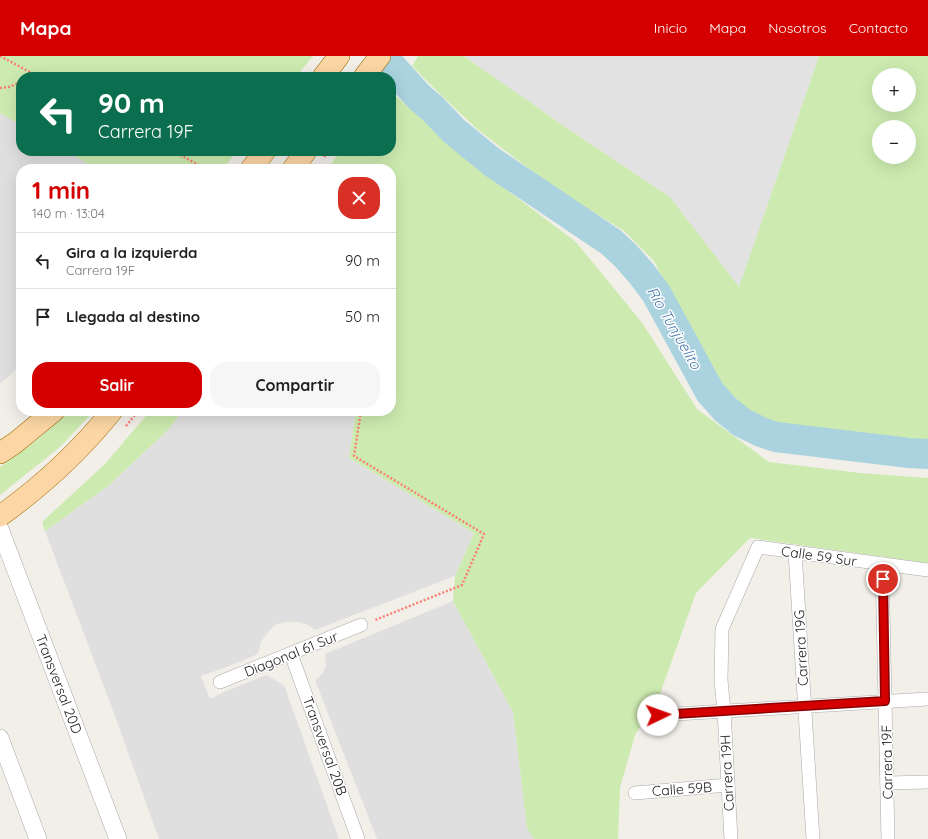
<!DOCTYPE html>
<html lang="es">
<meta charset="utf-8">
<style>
body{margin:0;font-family:Quicksand,sans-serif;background:#f6f6f6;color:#202124;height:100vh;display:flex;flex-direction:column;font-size:15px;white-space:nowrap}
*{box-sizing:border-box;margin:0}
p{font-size:13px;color:#757577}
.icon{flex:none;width:22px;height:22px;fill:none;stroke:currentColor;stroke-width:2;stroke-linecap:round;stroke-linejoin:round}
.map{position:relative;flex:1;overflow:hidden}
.details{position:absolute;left:16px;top:108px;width:380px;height:252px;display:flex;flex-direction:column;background:#fff;border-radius:16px;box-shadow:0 4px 16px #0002}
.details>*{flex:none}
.guide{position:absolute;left:16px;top:16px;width:380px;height:84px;border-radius:16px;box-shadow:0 4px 16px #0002;background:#0b6e4f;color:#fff;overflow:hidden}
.controls{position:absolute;left:872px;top:12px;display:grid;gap:8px}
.controls a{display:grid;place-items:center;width:44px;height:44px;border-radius:50%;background:#fff;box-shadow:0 4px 16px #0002;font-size:20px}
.pin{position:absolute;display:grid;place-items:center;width:34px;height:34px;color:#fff;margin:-17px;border:2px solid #fff;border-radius:50%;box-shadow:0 1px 4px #0007}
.me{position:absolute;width:44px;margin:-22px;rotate:87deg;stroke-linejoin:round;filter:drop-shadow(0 0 3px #0008)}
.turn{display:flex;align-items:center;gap:14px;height:84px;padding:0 16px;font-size:18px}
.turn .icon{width:52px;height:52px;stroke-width:2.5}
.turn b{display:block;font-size:28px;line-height:34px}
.round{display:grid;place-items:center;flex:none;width:42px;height:42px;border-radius:16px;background:#f6f6f6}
.summary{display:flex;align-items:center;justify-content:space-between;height:68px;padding:0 16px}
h1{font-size:24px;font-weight:800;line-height:30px;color:#d40000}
.primary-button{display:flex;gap:8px;margin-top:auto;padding:8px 16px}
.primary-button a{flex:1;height:46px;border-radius:16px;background:#d40000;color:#fff;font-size:16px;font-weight:800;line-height:46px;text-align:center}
.primary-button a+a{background:#f6f6f6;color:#202124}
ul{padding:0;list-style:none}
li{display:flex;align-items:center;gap:12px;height:56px;padding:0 16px;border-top:1px solid #e0e0e0}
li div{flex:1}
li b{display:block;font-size:15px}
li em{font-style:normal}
header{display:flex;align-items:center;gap:24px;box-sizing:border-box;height:56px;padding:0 20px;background:#d40000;color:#fff}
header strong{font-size:19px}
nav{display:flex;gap:22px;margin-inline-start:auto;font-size:14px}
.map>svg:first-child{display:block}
.residential{fill:#e0dfdf}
.grass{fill:#cdebb0;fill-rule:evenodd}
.parking{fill:#e2e2e2}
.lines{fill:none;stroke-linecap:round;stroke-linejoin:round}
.river{stroke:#aad3df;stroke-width:30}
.minor-casing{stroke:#a9a9a9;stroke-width:14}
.tertiary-casing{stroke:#a9a9a9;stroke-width:18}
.primary-casing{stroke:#a06b00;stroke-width:22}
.path{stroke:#fa8072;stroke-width:2.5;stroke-dasharray:2 2;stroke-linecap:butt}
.minor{stroke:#fff;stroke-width:13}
.tertiary{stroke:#fff;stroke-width:17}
.primary{stroke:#fcd6a4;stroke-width:21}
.route-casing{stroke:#8a0000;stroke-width:10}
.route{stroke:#d40000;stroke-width:7}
.labels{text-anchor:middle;stroke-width:3;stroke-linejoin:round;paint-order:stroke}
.street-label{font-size:14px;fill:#222;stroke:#fff}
.water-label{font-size:15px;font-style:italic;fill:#4a7aab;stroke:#fff}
</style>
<header>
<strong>Mapa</strong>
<nav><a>Inicio</a><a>Mapa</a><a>Nosotros</a><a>Contacto</a></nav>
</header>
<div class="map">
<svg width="928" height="783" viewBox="0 0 928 783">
<rect width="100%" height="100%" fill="#f2efe9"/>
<!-- residential -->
<g class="residential">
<path d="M0 57 21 69V95H66L97 113H21V309L0 328Z"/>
<path d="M183 355H356L349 402 474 477 455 520 315 574 308 569 299 566H286L277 568 270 574 265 580 261 586 258 598 227 611 201 620 210 643 224 636 266 619 284 629 339 783H159L115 660 45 475 108 430 167 375Z"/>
<path d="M453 545 513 656 527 772 534 783H377L315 624 322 618 326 610 325 598Z"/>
</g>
<!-- grass -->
<g class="grass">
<path d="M0 0H313L296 21H21V69L0 57Z"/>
<path d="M418 0H464L570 74 670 141 739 230 819 0H928V386L863 382 753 362 728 339 709 314 654 205 624 175 554 132 477 73 443 41 412 10ZM879 19H909V49H879ZM879 71H909V101H879Z"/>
<path d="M391 36 478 112 576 186 643 268 697 353 769 406 860 417 928 422V507L750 482 696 537 660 638 635 679 620 732 618 783H534L527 772 513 656 453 545 455 520 474 477 349 402 356 355H391V113H327L341 95H391Z"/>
<path d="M66 95H237L223 113H97Z"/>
<path d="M70 355H94L60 391 0 439V411L37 384Z"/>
<path d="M150 355H183L167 375 108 430 45 475 42 466 105 408Z"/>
</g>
<!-- parking -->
<path class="parking" d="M464 0H819L739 231 670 141 570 74Z"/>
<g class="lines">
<!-- river -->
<path class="river" d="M382 0 419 41 433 53 454 75 492 106 611 186 626 200 641 217 656 237 710 336 725 353 741 366 761 376 776 381 909 397 928 398"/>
<!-- minor casing -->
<g class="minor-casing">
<g id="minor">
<path d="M795 496 813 783"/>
<path d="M882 508 888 783"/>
<path d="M291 598 358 783"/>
<path d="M220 626 361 569"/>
<path d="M659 659 928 643"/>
<path d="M887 727 928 726"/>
<path d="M635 737 728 729"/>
<path d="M731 783 724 655 721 624 722 573 758 491 928 514"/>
</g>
</g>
<!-- tertiary casing -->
<g class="tertiary-casing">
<g id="tertiary">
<path d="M0 473 118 783"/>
<path d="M0 682 38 783"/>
</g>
</g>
<!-- primary casing -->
<g class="primary-casing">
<g id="primary">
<path d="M323 21 339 0"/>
<path d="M364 21 380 0"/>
<path d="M251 113 265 95"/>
<path d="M293 113 306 95"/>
<path d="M0 397 15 387 54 355"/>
<path d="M0 460C42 430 80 395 112 355"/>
</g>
</g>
<!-- path -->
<g class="path">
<path d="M0 0 39 21"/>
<path d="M0 32 9 31 21 26"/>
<path d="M173 95 206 113"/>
<path d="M324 101 329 95"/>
<path d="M361 355 354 400 484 478 462 529 375 564"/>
<path d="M126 370 138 355"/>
</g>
<!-- minor -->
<use href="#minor" class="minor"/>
<!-- tertiary -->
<use href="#tertiary" class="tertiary"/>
<!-- primary -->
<use href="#primary" class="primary"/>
</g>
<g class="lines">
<!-- route casing -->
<g class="route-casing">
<path id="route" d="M658 659 885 645 883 523"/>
</g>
<!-- route -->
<use href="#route" class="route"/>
</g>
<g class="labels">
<!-- street labels -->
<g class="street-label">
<text transform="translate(819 500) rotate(8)" y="5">Calle 59 Sur</text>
<text transform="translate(801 592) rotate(-93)" y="5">Carrera 19G</text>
<text transform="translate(291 598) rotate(-22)" y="5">Diagonal 61 Sur</text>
<text transform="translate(59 628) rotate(69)" y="5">Transversal 20D</text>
<text transform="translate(325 690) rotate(70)" y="5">Transversal 20B</text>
<text transform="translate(887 706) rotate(-91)" y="5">Carrera 19F</text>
<text transform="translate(727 717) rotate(-93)" y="5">Carrera 19H</text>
<text transform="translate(682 733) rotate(-4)" y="5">Calle 59B</text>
</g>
<!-- water labels -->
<g class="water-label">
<text transform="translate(674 272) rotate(60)" y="5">Río Tunjuelito</text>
</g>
</g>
</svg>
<div class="controls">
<a>+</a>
<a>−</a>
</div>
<div class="pin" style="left:883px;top:523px;background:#d93025"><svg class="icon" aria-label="arrive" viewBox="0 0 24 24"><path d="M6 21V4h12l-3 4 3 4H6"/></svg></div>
<svg class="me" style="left:658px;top:659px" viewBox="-20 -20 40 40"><circle r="19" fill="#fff"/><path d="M0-13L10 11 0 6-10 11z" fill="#d40000"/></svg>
<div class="guide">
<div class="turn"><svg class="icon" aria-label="left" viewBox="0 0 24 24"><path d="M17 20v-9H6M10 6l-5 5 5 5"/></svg><div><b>90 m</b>Carrera 19F</div></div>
</div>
<section class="details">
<div class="summary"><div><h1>1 min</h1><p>140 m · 13:04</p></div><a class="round" style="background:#d93025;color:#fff"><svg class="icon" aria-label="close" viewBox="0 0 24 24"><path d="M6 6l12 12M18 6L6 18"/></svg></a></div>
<ul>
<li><svg class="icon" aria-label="left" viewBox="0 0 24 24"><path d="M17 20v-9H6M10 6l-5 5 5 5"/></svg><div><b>Gira a la izquierda</b><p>Carrera 19F</p></div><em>90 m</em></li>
<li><svg class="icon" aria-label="arrive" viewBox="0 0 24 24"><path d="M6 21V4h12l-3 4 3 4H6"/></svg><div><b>Llegada al destino</b></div><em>50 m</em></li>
</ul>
<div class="primary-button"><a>Salir</a><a>Compartir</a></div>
</section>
</div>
